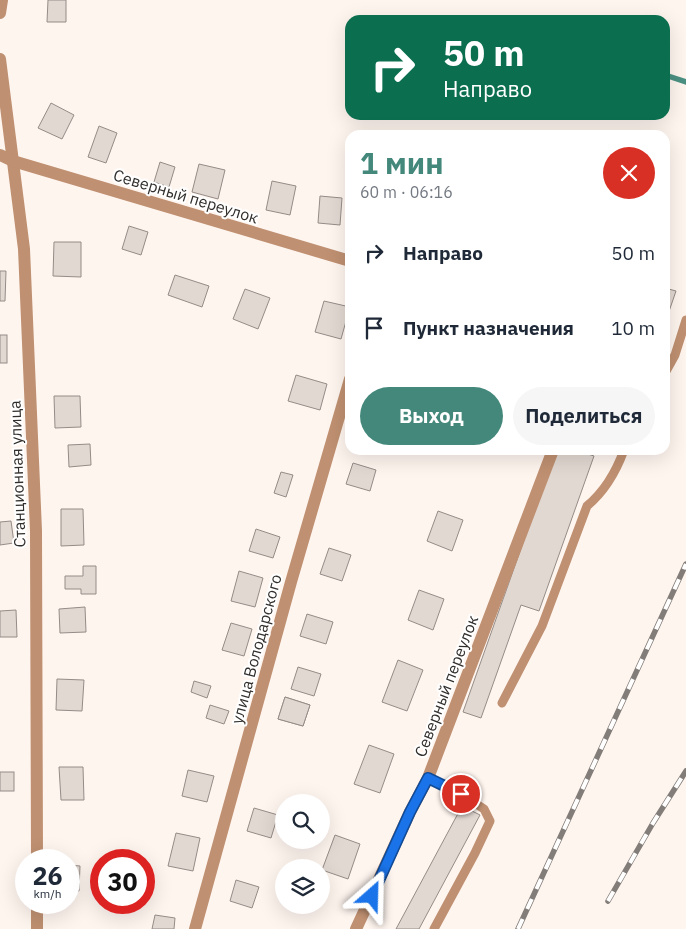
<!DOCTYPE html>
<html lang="ru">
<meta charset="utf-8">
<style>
body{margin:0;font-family:"IBM Plex Sans",sans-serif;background:#f6f6f7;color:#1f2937;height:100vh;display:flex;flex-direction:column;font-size:19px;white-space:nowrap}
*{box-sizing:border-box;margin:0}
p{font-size:16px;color:#747a83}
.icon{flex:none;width:28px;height:28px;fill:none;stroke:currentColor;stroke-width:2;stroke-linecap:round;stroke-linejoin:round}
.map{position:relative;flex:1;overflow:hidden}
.sheet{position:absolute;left:345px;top:130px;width:325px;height:325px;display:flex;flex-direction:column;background:#fff;border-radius:15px;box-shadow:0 5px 20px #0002}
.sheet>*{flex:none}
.hud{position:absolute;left:345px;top:15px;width:325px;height:105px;border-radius:15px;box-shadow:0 5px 20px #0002;background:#0b6e4f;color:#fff;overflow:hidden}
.tools{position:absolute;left:275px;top:794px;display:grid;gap:10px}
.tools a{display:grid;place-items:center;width:55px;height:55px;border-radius:50%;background:#fff;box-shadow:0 5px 20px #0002;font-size:25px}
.speed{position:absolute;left:15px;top:849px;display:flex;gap:10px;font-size:25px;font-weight:700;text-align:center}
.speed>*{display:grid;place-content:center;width:65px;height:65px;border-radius:50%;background:#fff;box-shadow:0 5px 20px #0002;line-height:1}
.speed small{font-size:12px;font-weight:400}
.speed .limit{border:8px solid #d22;background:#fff;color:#111}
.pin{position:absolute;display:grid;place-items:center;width:42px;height:42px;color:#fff;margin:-21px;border:2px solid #fff;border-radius:50%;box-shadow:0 1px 5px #0007}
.me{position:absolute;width:55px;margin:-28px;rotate:25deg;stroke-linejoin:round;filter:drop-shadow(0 0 4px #0008)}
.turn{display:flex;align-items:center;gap:18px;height:105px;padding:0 15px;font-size:22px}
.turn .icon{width:65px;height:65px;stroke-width:2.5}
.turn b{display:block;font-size:35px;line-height:42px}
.round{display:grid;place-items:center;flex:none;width:52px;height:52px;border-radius:26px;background:#f6f6f7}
.overview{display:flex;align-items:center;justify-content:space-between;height:85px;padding:0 15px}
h1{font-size:30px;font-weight:800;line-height:38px;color:#44887b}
.button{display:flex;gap:10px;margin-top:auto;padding:10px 15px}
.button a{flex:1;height:58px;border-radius:30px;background:#44887b;color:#fff;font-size:20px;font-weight:800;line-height:58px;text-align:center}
.button a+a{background:#f6f6f7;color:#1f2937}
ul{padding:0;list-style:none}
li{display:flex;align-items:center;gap:15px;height:75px;padding:0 15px}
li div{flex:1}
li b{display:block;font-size:19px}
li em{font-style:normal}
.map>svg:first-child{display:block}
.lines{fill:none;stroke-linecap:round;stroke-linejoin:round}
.stream{stroke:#4a9082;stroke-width:5.5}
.building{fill:#e2d8d2;stroke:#958c87}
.lane{stroke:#bf9071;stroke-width:9}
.street{stroke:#bf9071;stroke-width:12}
.rail-casing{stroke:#837d79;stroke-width:5.5}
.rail{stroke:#fff;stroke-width:4;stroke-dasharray:11;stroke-linecap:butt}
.route-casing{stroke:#114b97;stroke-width:12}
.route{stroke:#1a73e8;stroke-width:9}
.labels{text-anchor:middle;stroke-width:4;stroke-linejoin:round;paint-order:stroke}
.street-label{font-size:16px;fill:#312e2b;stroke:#fff}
</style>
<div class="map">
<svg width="686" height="929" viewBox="0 0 686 929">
<rect width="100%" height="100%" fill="#fff5ef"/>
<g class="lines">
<!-- stream -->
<path class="stream" d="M665 75 686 82"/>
</g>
<!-- building -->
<g class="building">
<path d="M48 0H66V22H47Z"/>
<path d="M51 103 74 115 62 139 38 128Z"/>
<path d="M99 126 117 133 106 163 88 157Z"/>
<path d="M160 162 175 167 169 187 154 182Z"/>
<path d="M199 164 225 170 218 199 192 192Z"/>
<path d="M272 181 296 186 290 215 266 210Z"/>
<path d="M320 196 342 198 340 225 318 223Z"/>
<path d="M129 226 148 232 141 255 122 249Z"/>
<path d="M54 242H81V277L53 276Z"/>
<path d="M0 271H6L5 301H0Z"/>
<path d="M175 275 209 286 202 307 168 295Z"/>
<path d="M665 288 676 291 665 323Z"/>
<path d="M245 289 270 298 258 329 233 319Z"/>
<path d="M324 301 350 307 341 339 315 332Z"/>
<rect x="0" y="335" width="7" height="28"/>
<path d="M296 375 327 384 320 410 288 401Z"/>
<path d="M54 396H80L81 427 55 428Z"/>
<path d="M90 444 91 465 69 467 68 445Z"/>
<path d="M556 450H590L588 454 594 456 539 611 521 605 481 718 463 712Z"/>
<path d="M353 463 376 470 370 491 346 484Z"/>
<path d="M281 472 293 475 286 497 274 493Z"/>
<path d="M61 509H83L84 545 61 546Z"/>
<path d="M438 511 463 520 452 551 427 541Z"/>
<path d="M11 521 14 543 0 545V522Z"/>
<path d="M256 529 280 537 273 558 249 551Z"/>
<path d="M329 548 351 555 342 581 320 574Z"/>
<path d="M83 566H96V594H81V589H65V576H83Z"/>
<path d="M239 571 263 578 255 607 231 601Z"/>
<path d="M419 590 444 599 433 630 408 620Z"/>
<path d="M85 607 86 632 60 633 59 609Z"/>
<path d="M16 610 17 637H0V611Z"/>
<path d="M307 614 333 622 326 644 300 636Z"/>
<path d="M231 623 252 629 244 656 222 650Z"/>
<path d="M398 660 423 670 407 711 382 702Z"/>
<path d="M298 667 321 674 314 696 291 689Z"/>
<path d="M57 679 84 680 82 711 56 710Z"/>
<path d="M194 681 211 686 207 698 191 692Z"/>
<path d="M285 697 310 705 303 726 278 719Z"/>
<path d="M285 697 310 705 303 726 278 719Z"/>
<path d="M210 705 229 711 224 724 206 718Z"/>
<path d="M369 745 394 754 380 793 354 784Z"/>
<path d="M59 767H83L84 800H61Z"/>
<path d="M188 770 214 776 207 802 182 796Z"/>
<rect x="0" y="772" width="14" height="19"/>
<path d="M462 806 480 815 419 929H396Z"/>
<path d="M254 808 278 815 271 838 247 831Z"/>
<path d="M176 833 200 838 193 871 168 866Z"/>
<path d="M335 835 360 844 348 879 322 870Z"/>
<path d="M69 865 80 866 79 891 69 890Z"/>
<path d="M236 880 259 887 252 908 230 901Z"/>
<path d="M155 915 175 918 174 929H152Z"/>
</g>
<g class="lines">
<!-- lane -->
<g class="lane">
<path d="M665 373 675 355 686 320"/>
<path d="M502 703 542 626 587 506C605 491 616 472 624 450"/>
<path d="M428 778 461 794 484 809 490 821 475 853 434 929"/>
</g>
<!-- street -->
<g class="street">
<path d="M0 13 2 0"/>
<path d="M0 59 24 249 36 531 37 860"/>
<path d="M0 155 13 161 350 261"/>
<path d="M37 902V929"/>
<path d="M195 929 291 582 350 379"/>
<path d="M356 929 410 812 428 778 553 450"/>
</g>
<!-- rail casing -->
<g class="rail-casing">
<g id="rail">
<path d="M608 901 653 823 686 771"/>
<path d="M518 929 686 564"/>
</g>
</g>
<!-- rail -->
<use href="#rail" class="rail"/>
</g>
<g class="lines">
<!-- route casing -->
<g class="route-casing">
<path id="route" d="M372 896 410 812 428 778 461 794"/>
</g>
<!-- route -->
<use href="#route" class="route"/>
</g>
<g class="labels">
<!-- street labels -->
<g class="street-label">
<text transform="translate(186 196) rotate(17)" y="6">Северный переулок</text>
<text transform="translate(17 474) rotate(-92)" y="6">Станционная улица</text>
<text transform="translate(256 649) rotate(-75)" y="6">улица Володарского</text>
<text transform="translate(446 686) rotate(-69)" y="6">Северный переулок</text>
</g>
</g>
</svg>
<div class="tools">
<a><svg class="icon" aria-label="search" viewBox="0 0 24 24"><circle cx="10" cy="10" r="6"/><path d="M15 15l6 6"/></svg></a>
<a><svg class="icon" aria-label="layers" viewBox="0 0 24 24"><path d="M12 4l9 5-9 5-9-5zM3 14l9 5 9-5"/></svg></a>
</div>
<div class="speed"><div>26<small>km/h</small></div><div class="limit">30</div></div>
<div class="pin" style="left:461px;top:794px;background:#d93025"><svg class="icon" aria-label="arrive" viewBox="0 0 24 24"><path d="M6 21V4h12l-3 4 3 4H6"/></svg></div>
<svg class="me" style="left:372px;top:896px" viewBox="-20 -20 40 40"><path d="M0-17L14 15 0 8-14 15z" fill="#1a73e8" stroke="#fff" stroke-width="4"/></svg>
<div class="hud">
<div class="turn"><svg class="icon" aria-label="right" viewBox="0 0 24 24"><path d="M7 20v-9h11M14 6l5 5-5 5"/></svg><div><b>50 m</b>Направо</div></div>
</div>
<section class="sheet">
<div class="overview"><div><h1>1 мин</h1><p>60 m · 06:16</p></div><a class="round" style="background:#d93025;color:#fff"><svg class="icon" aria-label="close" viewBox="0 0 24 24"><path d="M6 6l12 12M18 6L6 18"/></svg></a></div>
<ul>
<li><svg class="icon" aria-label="right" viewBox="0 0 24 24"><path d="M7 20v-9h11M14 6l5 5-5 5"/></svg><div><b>Направо</b></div><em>50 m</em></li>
<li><svg class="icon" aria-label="arrive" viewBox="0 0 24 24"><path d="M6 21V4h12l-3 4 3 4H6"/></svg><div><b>Пункт назначения</b></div><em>10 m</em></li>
</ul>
<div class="button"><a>Выход</a><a>Поделиться</a></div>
</section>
</div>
